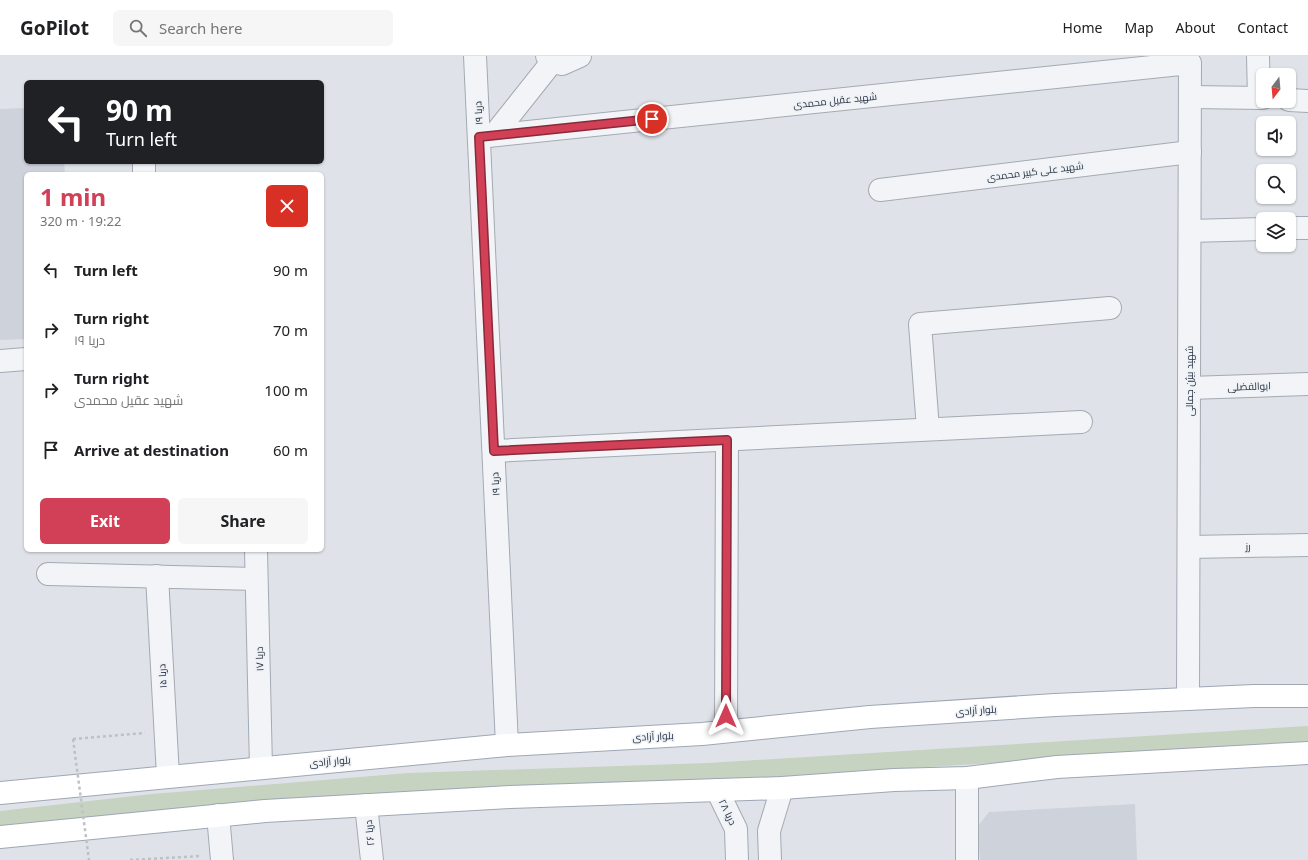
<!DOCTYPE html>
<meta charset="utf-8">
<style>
body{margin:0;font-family:"Noto Sans",Cairo,sans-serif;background:#f6f6f6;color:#202124;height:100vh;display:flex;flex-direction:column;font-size:15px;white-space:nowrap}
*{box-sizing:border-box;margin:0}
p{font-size:13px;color:#757577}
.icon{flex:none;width:22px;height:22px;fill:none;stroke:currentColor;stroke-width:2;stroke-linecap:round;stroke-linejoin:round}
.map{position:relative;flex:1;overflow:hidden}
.details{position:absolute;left:24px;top:116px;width:300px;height:380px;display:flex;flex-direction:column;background:#fff;border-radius:6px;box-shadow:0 1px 3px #0004}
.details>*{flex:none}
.guide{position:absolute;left:24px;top:24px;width:300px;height:84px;border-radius:6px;box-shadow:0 1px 3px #0004;background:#202124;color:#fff;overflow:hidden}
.needle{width:26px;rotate:196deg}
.buttons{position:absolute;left:1256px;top:12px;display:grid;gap:8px}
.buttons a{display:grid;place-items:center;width:40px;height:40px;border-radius:6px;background:#fff;box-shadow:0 1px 3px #0004;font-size:20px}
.pin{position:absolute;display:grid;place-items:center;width:34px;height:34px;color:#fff;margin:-17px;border:2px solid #fff;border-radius:50%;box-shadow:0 1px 4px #0007}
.me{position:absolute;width:44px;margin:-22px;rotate:0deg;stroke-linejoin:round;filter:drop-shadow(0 0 3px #0008)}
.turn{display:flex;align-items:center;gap:14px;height:84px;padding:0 16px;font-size:18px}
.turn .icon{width:52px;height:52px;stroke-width:2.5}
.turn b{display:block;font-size:28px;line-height:34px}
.round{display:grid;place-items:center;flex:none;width:42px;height:42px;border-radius:6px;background:#f6f6f6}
.overview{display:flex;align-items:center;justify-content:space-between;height:68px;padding:0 16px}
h1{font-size:24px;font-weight:700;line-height:30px;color:#d14057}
.action{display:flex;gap:8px;margin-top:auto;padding:8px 16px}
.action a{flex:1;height:46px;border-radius:6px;background:#d14057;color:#fff;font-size:16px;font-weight:700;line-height:46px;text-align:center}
.action a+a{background:#f6f6f6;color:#202124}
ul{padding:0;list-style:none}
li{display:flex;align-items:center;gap:12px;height:60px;padding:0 16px}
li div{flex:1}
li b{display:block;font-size:15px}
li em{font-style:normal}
header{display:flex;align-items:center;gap:24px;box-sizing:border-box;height:56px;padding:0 20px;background:#fff;border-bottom:1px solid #e0e0e0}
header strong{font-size:19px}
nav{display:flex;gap:22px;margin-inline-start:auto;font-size:14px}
.search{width:280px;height:36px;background:#f6f6f6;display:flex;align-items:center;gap:10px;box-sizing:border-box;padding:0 14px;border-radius:6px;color:#757577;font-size:15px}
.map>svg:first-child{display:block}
.built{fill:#cdd2db}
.green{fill:#c5d3c0}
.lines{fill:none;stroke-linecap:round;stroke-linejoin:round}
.minor-casing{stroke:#a4aab3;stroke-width:24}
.major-casing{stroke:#9ea7b5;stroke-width:24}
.path{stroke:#bdc1c7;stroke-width:2.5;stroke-dasharray:3 3;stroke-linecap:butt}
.minor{stroke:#f2f4f7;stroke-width:22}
.major{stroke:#fff;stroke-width:22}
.path-bridge{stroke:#bdc1c7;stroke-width:2.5;stroke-dasharray:3 3;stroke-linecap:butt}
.route-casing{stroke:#882a39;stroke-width:10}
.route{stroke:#d14057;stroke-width:7}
.labels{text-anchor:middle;stroke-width:3;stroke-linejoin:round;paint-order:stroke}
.street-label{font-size:10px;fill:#273140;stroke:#eef2f6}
</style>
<header>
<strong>GoPilot</strong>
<div class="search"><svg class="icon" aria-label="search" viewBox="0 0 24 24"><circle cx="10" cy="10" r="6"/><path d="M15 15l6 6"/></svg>Search here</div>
<nav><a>Home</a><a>Map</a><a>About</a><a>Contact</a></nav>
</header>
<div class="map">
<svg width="1308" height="804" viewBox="0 0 1308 804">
<rect width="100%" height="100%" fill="#dfe3e9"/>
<!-- built -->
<g class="built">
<path d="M26 52V106H64L65 118H26V283L0 284V53Z"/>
<path d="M1135 748 1137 804H980L978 770 989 756Z"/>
</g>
<!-- green -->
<path class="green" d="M1308 670V687L818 718 0 774V755L152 738 408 717 708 707Z"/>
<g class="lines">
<!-- minor casing -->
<g class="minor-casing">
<g id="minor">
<path d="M475 0 507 689"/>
<path d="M547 0 552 6 562 8 580 0"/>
<path d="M1258 0 1259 42"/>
<path d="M1190 41 1263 42"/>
<path d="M1289 44 1308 45"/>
<path d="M494 79 552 6"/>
<path d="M479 81 1190 7 1188 643"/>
<path d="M144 109V118"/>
<path d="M880 134 1190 96"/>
<path d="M1289 172H1308"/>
<path d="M1190 175 1263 173"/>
<path d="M0 305 26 303"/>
<path d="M1189 332 1308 328"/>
<path d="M928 373 920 268 1110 252"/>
<path d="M494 395 1081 366"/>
<path d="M1189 491 1308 489"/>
<path d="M256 494 261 712"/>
<path d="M48 518 256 523"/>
<path d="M157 520 168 720"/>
<path d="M726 675 727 384"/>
<path d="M967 722V804"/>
<path d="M717 734 736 773 737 804"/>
<path d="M366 749 372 804"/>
<path d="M218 759 222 804"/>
<path d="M770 804 769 775 782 732"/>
</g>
</g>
<!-- major casing -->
<g class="major-casing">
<g id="major">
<path d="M0 737 507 689 702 678 870 661 1055 649 1254 640H1308"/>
<path d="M0 781 265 755 510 741 782 732 894 724 967 722 1057 711 1308 697"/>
</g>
</g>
<!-- path -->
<g class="path">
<path d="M73 683 145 677"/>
<path d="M130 804 201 800"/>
</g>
<!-- minor -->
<use href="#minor" class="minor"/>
<!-- major -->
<use href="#major" class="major"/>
<!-- path-bridge -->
<path class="path-bridge" d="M73 683 89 804"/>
</g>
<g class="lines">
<!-- route casing -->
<g class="route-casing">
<path id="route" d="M652 63 479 81 494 395 727 384 726 660"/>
</g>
<!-- route -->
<use href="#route" class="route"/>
</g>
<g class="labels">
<!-- street labels -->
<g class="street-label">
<text transform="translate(835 44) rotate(-6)" y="4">شهید عقیل محمدی</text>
<text transform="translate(478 57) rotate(-93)" y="4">دریا ۱۹</text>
<text transform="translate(1035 115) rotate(-7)" y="4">شهید علی کبیر محمدی</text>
<text transform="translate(1189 325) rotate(-90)" y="4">شهید بیژن جمالی</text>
<text transform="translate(1249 330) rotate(-2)" y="4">ابوالفضلی</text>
<text transform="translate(495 428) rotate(-93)" y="4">دریا ۱۹</text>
<text transform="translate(1248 490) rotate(-1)" y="4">رز</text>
<text transform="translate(259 603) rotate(-92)" y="4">دریا ۱۷</text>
<text transform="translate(162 620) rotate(-93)" y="4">دریا ۱۵</text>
<text transform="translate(976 654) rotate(-4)" y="4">بلوار آزادی</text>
<text transform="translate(653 680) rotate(-3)" y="4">بلوار آزادی</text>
<text transform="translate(330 705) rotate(-5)" y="4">بلوار آزادی</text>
<text transform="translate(728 756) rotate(64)" y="4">دریا ۲۸</text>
<text transform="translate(369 777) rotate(-96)" y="4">دریا ۲۶</text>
</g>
</g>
</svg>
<div class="buttons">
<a><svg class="needle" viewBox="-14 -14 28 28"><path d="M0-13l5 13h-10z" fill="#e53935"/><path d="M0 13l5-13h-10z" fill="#757577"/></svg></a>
<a><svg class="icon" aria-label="sound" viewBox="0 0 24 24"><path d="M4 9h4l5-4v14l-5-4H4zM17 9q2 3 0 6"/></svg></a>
<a><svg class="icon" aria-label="search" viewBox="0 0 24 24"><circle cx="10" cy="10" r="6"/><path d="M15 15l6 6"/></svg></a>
<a><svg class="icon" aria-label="layers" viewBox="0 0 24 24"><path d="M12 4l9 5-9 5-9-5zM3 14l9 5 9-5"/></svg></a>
</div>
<div class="pin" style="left:652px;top:63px;background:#d93025"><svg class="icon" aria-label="arrive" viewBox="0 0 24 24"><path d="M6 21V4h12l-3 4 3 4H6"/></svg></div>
<svg class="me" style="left:726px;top:660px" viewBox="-20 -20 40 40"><path d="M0-17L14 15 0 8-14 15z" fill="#d14057" stroke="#fff" stroke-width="4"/></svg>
<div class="guide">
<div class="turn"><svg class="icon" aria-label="left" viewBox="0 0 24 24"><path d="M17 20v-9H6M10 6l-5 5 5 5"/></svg><div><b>90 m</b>Turn left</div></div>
</div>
<section class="details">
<div class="overview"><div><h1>1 min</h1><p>320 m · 19:22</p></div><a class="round" style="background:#d93025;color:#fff"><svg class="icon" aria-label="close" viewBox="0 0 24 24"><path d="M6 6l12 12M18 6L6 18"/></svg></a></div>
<ul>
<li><svg class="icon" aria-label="left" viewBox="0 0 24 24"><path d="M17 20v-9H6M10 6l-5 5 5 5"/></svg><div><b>Turn left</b></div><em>90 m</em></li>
<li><svg class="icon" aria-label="right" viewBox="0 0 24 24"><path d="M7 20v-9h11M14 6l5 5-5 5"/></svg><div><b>Turn right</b><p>دریا ۱۹</p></div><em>70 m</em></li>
<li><svg class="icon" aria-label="right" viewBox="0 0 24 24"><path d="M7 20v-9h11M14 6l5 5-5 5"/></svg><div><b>Turn right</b><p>شهید عقیل محمدی</p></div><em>100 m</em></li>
<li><svg class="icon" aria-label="arrive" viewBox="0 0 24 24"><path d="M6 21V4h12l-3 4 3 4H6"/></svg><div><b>Arrive at destination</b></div><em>60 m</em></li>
</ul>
<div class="action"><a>Exit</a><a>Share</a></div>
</section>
</div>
